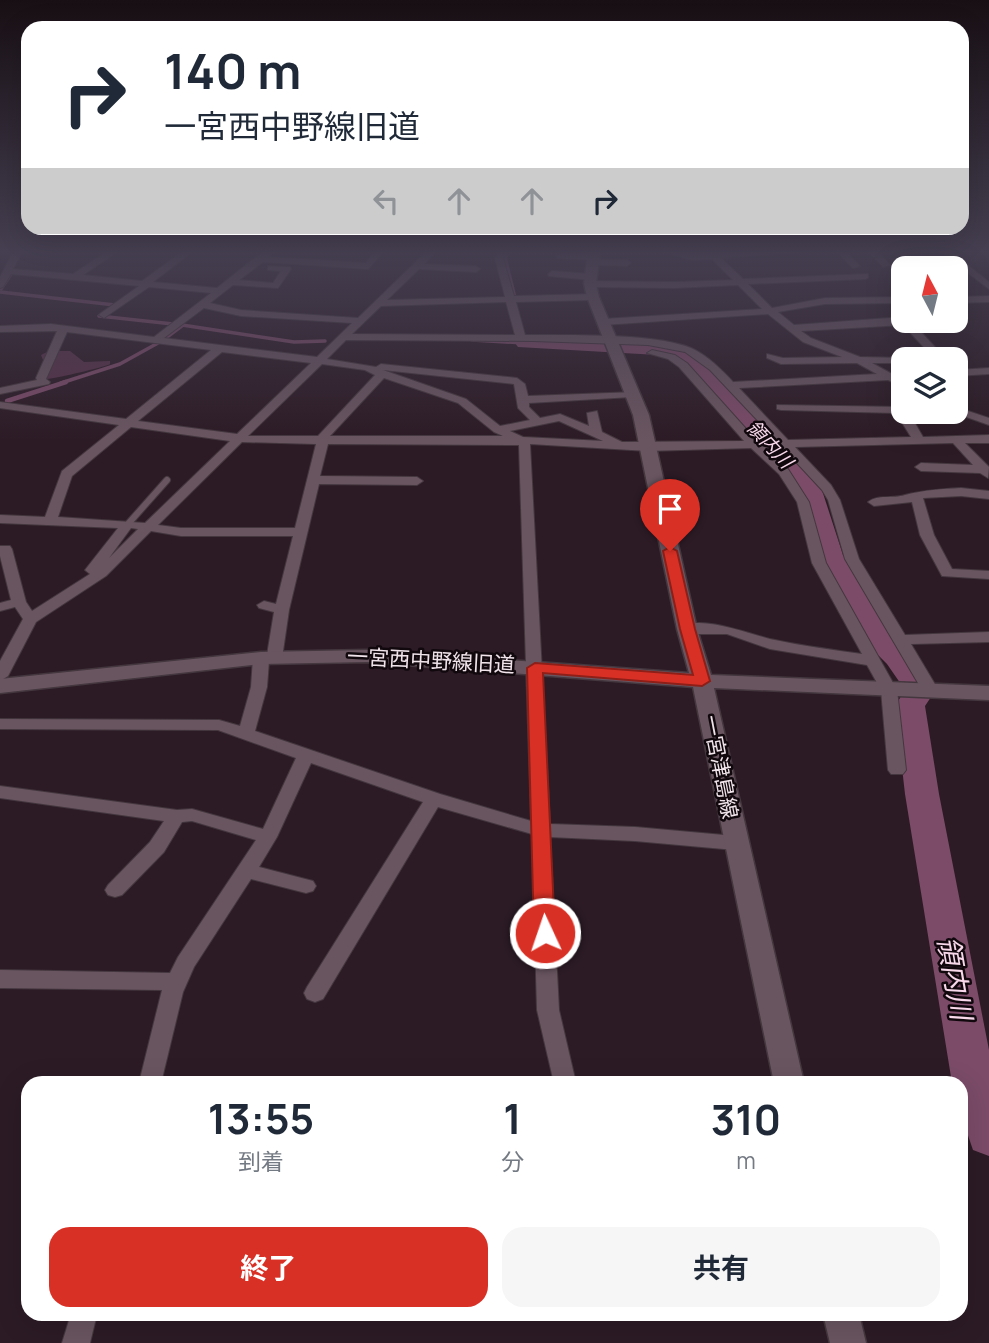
<!DOCTYPE html>
<html lang="ja">
<meta charset="utf-8">
<style>
body{margin:0;font-family:Manrope,"Noto Sans JP",sans-serif;background:#f6f6f7;color:#1f2937;height:100vh;display:flex;flex-direction:column;font-size:26px;white-space:nowrap}
*{box-sizing:border-box;margin:0}
p{font-size:23px;color:#747a83}
.icon{flex:none;width:38px;height:38px;fill:none;stroke:currentColor;stroke-width:2;stroke-linecap:round;stroke-linejoin:round}
.map{position:relative;flex:1;overflow:hidden}
.panel{position:absolute;left:21px;top:1076px;width:947px;height:245px;display:flex;flex-direction:column;background:#fff;border-radius:21px;box-shadow:0 7px 28px #0002}
.panel>*{flex:none}
.hud{position:absolute;left:21px;top:21px;width:948px;height:214px;border-radius:21px;box-shadow:0 7px 28px #0002;background:#fff;color:#1f2937;overflow:hidden}
.needle{width:46px;rotate:353deg}
.buttons{position:absolute;left:891px;top:256px;display:grid;gap:14px}
.buttons a{display:grid;place-items:center;width:77px;height:77px;border-radius:14px;background:#fff;box-shadow:0 7px 28px #0002;font-size:35px}
.pin{position:absolute;display:grid;place-items:center;width:60px;height:60px;color:#fff;margin:-72px -30px;border-radius:50% 50% 50% 0;rotate:-45deg;box-shadow:0 0 7px #0007}
.pin .icon{rotate:45deg}
.me{position:absolute;width:77px;margin:-38px;rotate:357deg;stroke-linejoin:round;filter:drop-shadow(0 0 5px #0008)}
.turn{display:flex;align-items:center;gap:24px;height:147px;padding:0 28px;font-size:32px}
.turn .icon{width:91px;height:91px;stroke-width:2.5}
.turn b{display:block;font-size:49px;line-height:60px}
.lanes{display:flex;align-items:center;height:66px;padding:0 28px;background:#0003;justify-content:center;gap:35px;direction:ltr}
.lanes .off{opacity:.35}
.eta{display:flex;justify-content:space-evenly;align-items:center;height:119px;text-align:center}
.eta b{font-size:42px;font-weight:700;line-height:49px}
.button{display:flex;gap:14px;margin-top:auto;padding:14px 28px}
.button a{flex:1;height:80px;border-radius:21px;background:#d93025;color:#fff;font-size:28px;font-weight:700;line-height:80px;text-align:center}
.button a+a{background:#f6f6f7;color:#1f2937}
.map>svg:first-child{display:block}
.green{fill:#573248}
.lines{fill:none;stroke-linecap:round;stroke-linejoin:round}
.stream-far1{stroke:#7b4b68;stroke-width:3.5}
.stream{stroke:#7b4b68;stroke-width:4.5}
.river{fill:#7b4b68;fill-rule:evenodd}
.lane-casing{stroke:#44373e;stroke-width:8}
.street-casing{stroke:#44373e;stroke-width:2}
.secondary-casing{stroke:#44373e;stroke-width:3}
.lane{stroke:#695560;stroke-width:6}
.street{fill:#695560;fill-rule:evenodd}
.secondary{fill:#695560;fill-rule:evenodd}
.route{fill:#d93025;stroke:#8d1f18;stroke-width:2}
.labels{text-anchor:middle;stroke-width:5;stroke-linejoin:round;paint-order:stroke}
.far-water-label{font-size:19px;font-style:italic;fill:#f8d8ea;stroke:#10080d}
.street-label{font-size:21px;fill:#f0e4ea;stroke:#10080d}
.near-water-label{font-size:28px;font-style:italic;fill:#f8d8ea;stroke:#10080d}
</style>
<div class="map">
<svg width="989" height="1343" viewBox="0 0 989 1343">
<rect width="100%" height="100%" fill="#2c1b25"/>
<!-- green -->
<path class="green" d="M49 351H70L84 362 110 361V364C106 367 46 381 37 380L51 362 43 360 41 355Z"/>
<g class="lines">
<!-- stream-far1 -->
<g class="stream-far1">
<path d="M510 252 505 257 515 298"/>
<path d="M1 289 11 274"/>
<path d="M0 292 115 305"/>
<path d="M104 313 99 316 173 324"/>
<path d="M182 325 294 342 325 341"/>
<path d="M163 340 183 325"/>
<path d="M472 340 525 343 524 340"/>
<path d="M61 383 120 364 158 343"/>
</g>
<!-- stream -->
<path class="stream" d="M7 401 66 382"/>
<!-- river -->
<path class="river" d="M525 337C584 340 650 333 704 361L820 484 843 555 893 640 908 653 928 683 924 689 931 697 925 706 939 794 989 1050V1156L973 1150 961 1115V1083H952L905 794 895 706 905 690 887 664 868 645 817 555 801 491 690 369 658 355 518 347 515 343 518 339Z"/>
<!-- lane casing -->
<g class="lane-casing">
<path id="lane" d="M128 524 167 480"/>
</g>
<!-- street casing -->
<g class="street-casing">
<g id="street">
<path d="M13 252H22L13 269 73 274 106 252H117L83 275 142 281 182 252H192L153 282 217 288 256 257 264 252H274L269 257 366 263 374 252H383L368 269 263 262 239 280 273 283 281 271 268 270V266L290 267 291 269 278 288 233 285 210 303 241 310 358 318 426 252H435L424 264 476 266 480 269 476 272 419 269 387 300 505 297 495 258 499 252H508L503 258 514 296 593 294 598 297 593 300 516 302 525 335C565 335 656 333 691 348 707 355 721 369 733 382L877 374 857 363 781 364 767 358V354L783 358 842 357 803 342 768 314 603 325 598 322 603 319 762 309 738 285 675 288 590 287 585 284 590 281 675 282 733 280 712 259 692 260 663 252H802L721 258 743 279 868 274V278L865 279 748 284 772 308 825 298 903 297V303L825 304 778 312 794 325 903 317V320H910L946 359H935L903 325 801 331 811 338 860 357 907 358 903 359V363H872L903 380V387L888 380 739 388 788 440 911 437 896 413 781 410 777 409V405L903 407V411H908L923 437 989 435V443H965L989 467 988 478 980 473 921 471 915 467 921 463 973 465 953 443 795 447 831 485 840 500 859 559 905 635 989 632V642L911 644 939 691 931 696 925 695 845 559 828 500 822 490 782 447 765 448 788 469 809 502 826 563 897 690 906 770 903 774H891L888 770 881 690 867 665 770 649 727 634H687L679 629C697 612 753 636 775 640 803 646 833 650 862 654L812 563 797 502 779 474 751 448 648 451 530 444 550 824 635 827 735 836 742 838 744 843 742 848 735 850 635 841 550 837 559 1010 576 1083H554L537 1010 532 834 438 807 323 999 315 1002 307 999 304 993 307 987 423 802 311 763 277 837 259 867 313 881 316 886 313 891 306 893 251 879 194 967 183 992 161 1083H139L162 990 0 988V970L170 973 178 957 256 840 192 821 182 822 164 852 122 895 115 897 108 895 105 890 108 885 150 842 164 821 0 798V786L177 810 192 809 263 829 296 758 218 730 0 729V719L219 720 240 726 251 687 253 658 261 653 267 655 274 612 259 608 257 605 264 601 276 604 293 536H181L151 531 106 576 36 622 8 676 0 681V661L23 619 15 607 0 611V603L11 600 0 556V546H10L12 549 26 602 32 611 90 574 85 570 118 528 0 523V515L45 517 62 471 119 425 0 408V402L126 419 211 350 67 332 46 379 50 382 49 384 0 394V388L37 380 36 378 57 331 0 332V326L51 324 154 337 211 293 149 287 104 318 99 315 101 313 139 286 11 274 3 287 0 288V277ZM506 302 515 335 352 334 381 306ZM204 308 241 316 352 323 317 357 164 338ZM346 340 533 341 648 345 685 352 710 370 776 440 757 441 687 363 675 355 652 350 647 353 668 359 679 367 744 441 622 442 602 432 597 411 587 413 589 426 560 414 540 418 529 407V403L632 397 637 394 636 392 528 396 525 384 517 378 381 364 376 367 327 359ZM222 352 311 363 237 434 138 421ZM322 364 365 370 375 375 318 436H248ZM383 370 514 384 518 408 530 420 500 426 466 399ZM384 378 458 403 494 432 503 436H330ZM559 421 603 441 523 437 510 431ZM131 427 230 441 145 523 58 517 72 476ZM242 442 316 444 295 528H181L158 525ZM328 444 519 445 531 821 440 794 255 731 267 687 269 661H279L282 658 289 610 319 484 417 485 423 481 417 477 320 476ZM131 528 138 529 109 558Z"/>
<path d="M837 252H846L860 266 853 268Z"/>
<path d="M869 252H878L890 265 883 267Z"/>
<path d="M941 252H951L989 282V289Z"/>
<path d="M560 253 593 254 597 257 593 260 557 258 556 256Z"/>
<path d="M593 260H627L631 263 627 266 590 265 589 263Z"/>
<path d="M552 271 591 274 595 277 591 280 549 276 548 274Z"/>
<path d="M989 296V302L956 303V297Z"/>
<path d="M989 368V374L956 376V370Z"/>
<path d="M956 407 989 418V425L952 412 956 411Z"/>
<path d="M961 488 989 491V499L961 496 923 498 934 535 952 569 989 571V579L942 576 920 535 912 502 874 506 868 502C878 494 893 499 905 495 924 490 942 489 961 488Z"/>
<path d="M71 1314H97L90 1343H62Z"/>
</g>
</g>
<!-- secondary casing -->
<g class="secondary-casing">
<g id="secondary">
<path d="M588 252H600L596 284 599 297 649 415 697 629 711 675 989 686V700L714 688 804 1083H774L693 687 367 662 261 664 0 693V679L261 652 367 650 689 673 677 629 633 415 587 297 584 284Z"/>
<path d="M823 1314H859L866 1343H830Z"/>
</g>
</g>
<!-- lane -->
<use href="#lane" class="lane"/>
<!-- street -->
<use href="#street" class="street"/>
<!-- secondary -->
<use href="#secondary" class="secondary"/>
</g>
<!-- sky -->
<linearGradient id="sky" x2="0" y2="1"><stop stop-color="#180f14"/><stop offset="0.57" stop-color="#453f51"/><stop offset="1" stop-color="#453f51" stop-opacity="0"/></linearGradient>
<rect width="989" height="441" fill="url(#sky)"/>
<!-- route -->
<path class="route" d="M670 547 677 551 695 629 710 681 702 686 543 673 555 933 552 938 545 941 537 938 534 933 527 668 535 663 693 675 680 629 663 551Z"/>
<g class="labels">
<!-- far-water labels -->
<g class="far-water-label">
<text transform="translate(770 444) rotate(47)" y="7">領内川</text>
</g>
<!-- street labels -->
<g class="street-label">
<text transform="translate(431 661) rotate(3)" y="7">一宮西中野線旧道</text>
<text transform="translate(720 767) rotate(79)" y="7">一宮津島線</text>
</g>
<!-- near-water labels -->
<g class="near-water-label">
<text transform="translate(955 978) rotate(80)" y="10">領内川</text>
</g>
</g>
</svg>
<div class="buttons">
<a><svg class="needle" viewBox="-14 -14 28 28"><path d="M0-13l5 13h-10z" fill="#e53935"/><path d="M0 13l5-13h-10z" fill="#747a83"/></svg></a>
<a><svg class="icon" aria-label="layers" viewBox="0 0 24 24"><path d="M12 4l9 5-9 5-9-5zM3 14l9 5 9-5"/></svg></a>
</div>
<div class="pin" style="left:670px;top:551px;background:#d93025"><svg class="icon" aria-label="arrive" viewBox="0 0 24 24"><path d="M6 21V4h12l-3 4 3 4H6"/></svg></div>
<svg class="me" style="left:545px;top:933px" viewBox="-20 -20 40 40"><circle r="17" fill="#d93025" stroke="#fff" stroke-width="3"/><path d="M0-11L8 9 0 5-8 9z" fill="#fff"/></svg>
<div class="hud">
<div class="turn"><svg class="icon" aria-label="right" viewBox="0 0 24 24"><path d="M7 20v-9h11M14 6l5 5-5 5"/></svg><div><b>140 m</b>一宮西中野線旧道</div></div>
<div class="lanes"><svg class="icon off" aria-label="left" viewBox="0 0 24 24"><path d="M17 20v-9H6M10 6l-5 5 5 5"/></svg><svg class="icon off" aria-label="ahead" viewBox="0 0 24 24"><path d="M12 20V5M6 11l6-6 6 6"/></svg><svg class="icon off" aria-label="ahead" viewBox="0 0 24 24"><path d="M12 20V5M6 11l6-6 6 6"/></svg><svg class="icon" aria-label="right" viewBox="0 0 24 24"><path d="M7 20v-9h11M14 6l5 5-5 5"/></svg></div>
</div>
<section class="panel">
<div class="eta">
<div><b>13:55</b><p>到着</p></div>
<div><b>1</b><p>分</p></div>
<div><b>310</b><p>m</p></div>
</div>
<div class="button"><a>終了</a><a>共有</a></div>
</section>
</div>
